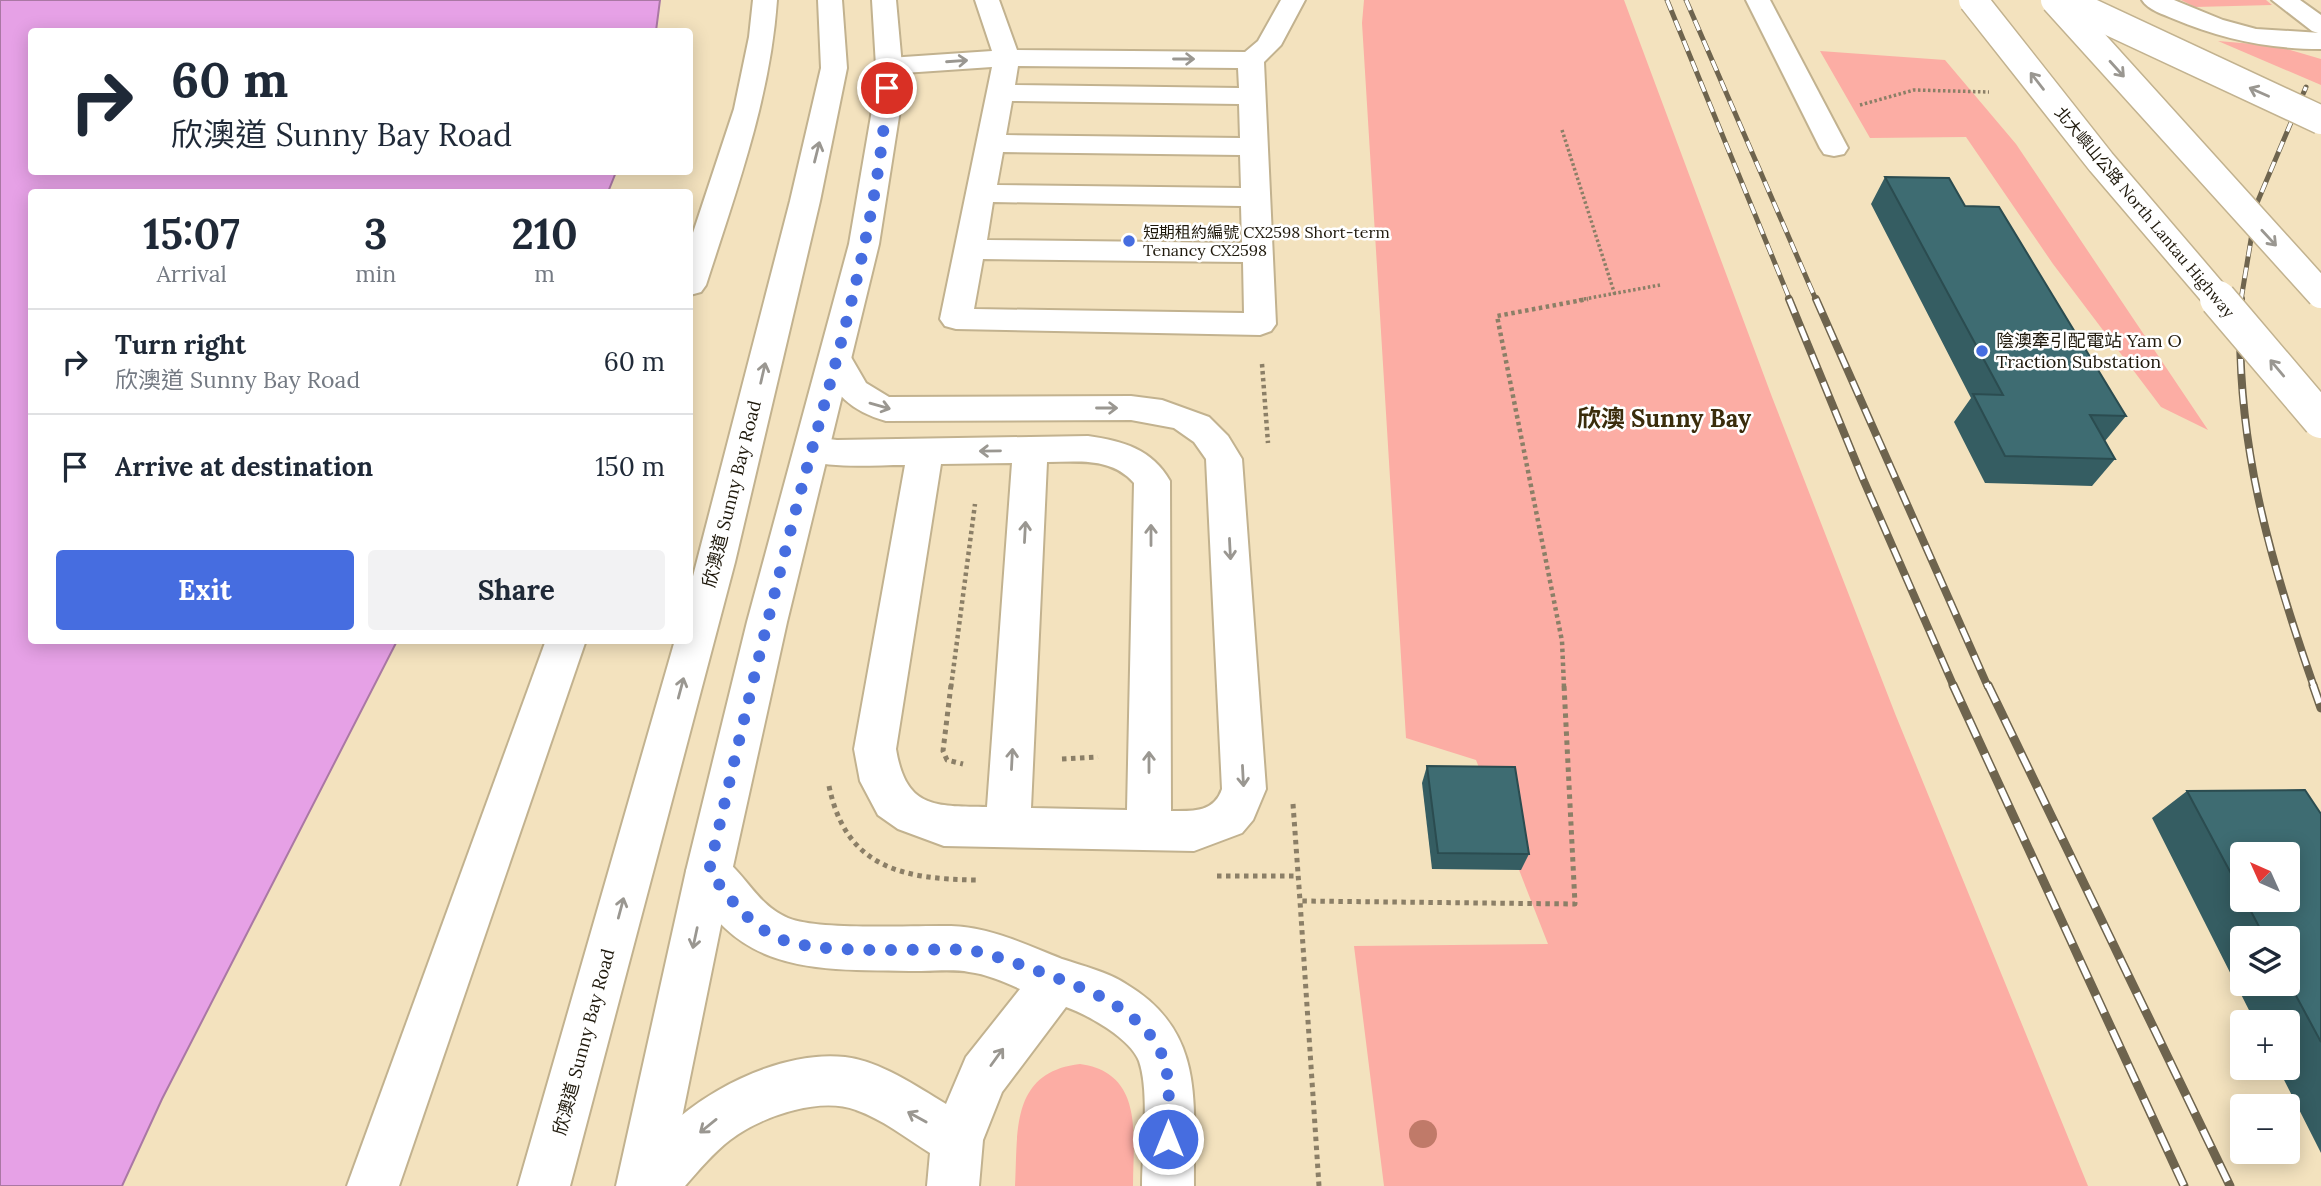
<!DOCTYPE html>
<meta charset="utf-8">
<style>
body{margin:0;font-family:Lora,"Noto Sans TC",serif;background:#f2f2f3;color:#1f2937;height:100vh;display:flex;flex-direction:column;font-size:26px;white-space:nowrap}
*{box-sizing:border-box;margin:0}
p{font-size:23px;color:#747a83}
.icon{flex:none;width:38px;height:38px;fill:none;stroke:currentColor;stroke-width:2;stroke-linecap:round;stroke-linejoin:round}
.map{position:relative;flex:1;overflow:hidden}
.drawer{position:absolute;left:28px;top:189px;width:665px;height:455px;display:flex;flex-direction:column;background:#fff;border-radius:7px;box-shadow:0 4px 18px #0003}
.drawer>*{flex:none}
.top-card{position:absolute;left:28px;top:28px;width:665px;height:147px;border-radius:7px;box-shadow:0 4px 18px #0003;background:#fff;color:#1f2937;overflow:hidden}
.needle{width:46px;rotate:315deg}
.tools{position:absolute;left:2230px;top:842px;display:grid;gap:14px}
.tools a{display:grid;place-items:center;width:70px;height:70px;border-radius:7px;background:#fff;box-shadow:0 4px 18px #0003;font-size:35px}
.pin{position:absolute;display:grid;place-items:center;width:60px;height:60px;color:#fff;margin:-30px;border:4px solid #fff;border-radius:50%;box-shadow:0 2px 7px #0007}
.me{position:absolute;width:77px;margin:-38px;rotate:0deg;stroke-linejoin:round;filter:drop-shadow(0 0 5px #0008)}
.turn{display:flex;align-items:center;gap:24px;height:147px;padding:0 28px;font-size:32px}
.turn .icon{width:91px;height:91px;stroke-width:2.5}
.turn b{display:block;font-size:49px;line-height:60px}
.eta{display:flex;justify-content:space-evenly;align-items:center;height:119px;text-align:center}
.eta b{font-size:42px;font-weight:800;line-height:49px}
.cta{display:flex;gap:14px;margin-top:auto;padding:14px 28px}
.cta a{flex:1;height:80px;border-radius:7px;background:#466de0;color:#fff;font-size:28px;font-weight:800;line-height:80px;text-align:center}
.cta a+a{background:#f2f2f3;color:#1f2937}
ul{padding:0;list-style:none}
li{display:flex;align-items:center;gap:21px;height:105px;padding:0 28px;border-top:2px solid #e0e1e3}
li div{flex:1}
li b{display:block;font-size:26px}
li em{font-style:normal}
.map>svg:first-child{display:block}
.green{fill:#fcada4}
.water{fill:#e6a1e6;stroke:#aa78a4;stroke-width:2}
.lines{fill:none;stroke-linecap:round;stroke-linejoin:round}
.minor-casing{stroke:#c2b28f;stroke-width:4}
.major-casing{stroke:#c2b28f;stroke-width:4}
.path-far2{stroke:#8b7f67;stroke-width:3.5;stroke-dasharray:2.5 2.5;stroke-linecap:butt}
.path-far1{stroke:#8b7f67;stroke-width:4.5;stroke-dasharray:3.5 3.5;stroke-linecap:butt}
.path{stroke:#8b7f67;stroke-width:5;stroke-dasharray:4.5 4.5;stroke-linecap:butt}
.minor{fill:#fff;fill-rule:evenodd}
.major{fill:#fff;fill-rule:evenodd}
.rail-far2-casing{stroke:#6e644e;stroke-width:5}
.rail-far1-casing{stroke:#6e644e;stroke-width:8}
.rail-casing{stroke:#6e644e;stroke-width:9}
.rail-far2{stroke:#fff;stroke-width:3.5;stroke-dasharray:11;stroke-linecap:butt}
.rail-far1{stroke:#fff;stroke-width:5;stroke-dasharray:15;stroke-linecap:butt}
.rail{stroke:#fff;stroke-width:6;stroke-dasharray:19;stroke-linecap:butt}
.highway-bridge-far1-casing{stroke:#c2b28f;stroke-width:31;stroke-linecap:butt}
.highway-bridge-casing{stroke:#c2b28f;stroke-width:39;stroke-linecap:butt}
.highway-bridge-far1{stroke:#fff;stroke-width:28}
.highway-bridge{stroke:#fff;stroke-width:36}
.tree{fill:#c07a69}
.wall{fill:#355d62;fill-rule:evenodd}
.building{fill:#3e6c72;stroke:#2b4c50;stroke-width:2}
.oneway{stroke:#9a9791}
.route{stroke:#466de0;stroke-width:12;stroke-dasharray:0 21.6}
.poi-dot{fill:#466de0;stroke:#fff;stroke-width:2.5}
.labels{text-anchor:middle;stroke-width:5;stroke-linejoin:round;paint-order:stroke}
.far-street-label{font-size:16px;fill:#1e180b;stroke:#fff}
.far-poi-label{font-size:16px;fill:#1e180b;stroke:#fff;text-anchor:start}
.poi-label{font-size:18px;fill:#1e180b;stroke:#fff;text-anchor:start}
.street-label{font-size:18px;fill:#1e180b;stroke:#fff}
.district-label{font-size:24px;font-weight:bold;fill:#3b2d0c;stroke:#fff}
</style>
<div class="map">
<svg width="2321" height="1186" viewBox="0 0 2321 1186">
<rect width="100%" height="100%" fill="#f3e2be"/>
<!-- green -->
<g class="green">
<path d="M1364 0H1624L1772 397 1896 716 2088 1186H1384L1354 946 1548 944 1476 760 1406 738 1362 23Z"/>
<path d="M2181 0H2266L2272 5 2195 7Z"/>
<path d="M2218 41 2277 46 2321 59V85Z"/>
<path d="M1820 51 1945 60 2016 144 2208 430 2161 407 2053 264 1966 137 1870 138Z"/>
<path d="M1080 1064C1145 1073 1133 1137 1133 1186H1015C1018 1132 1010 1072 1080 1064Z"/>
</g>
<!-- water -->
<path class="water" d="M0 0H660L656 31 32 32V172H616L608 192H32V640L397 641 162 1099 122 1186H0Z"/>
<g class="lines">
<!-- minor casing -->
<g class="minor-casing">
<g id="minor">
<path d="M753 0H777C770 100 736 191 706 285L701 292 690 295V242L734 109 749 37Z"/>
<path d="M975 0H999L1017 50 1245 52 1258 41 1281 0H1305L1281 45 1264 62 1276 324 1271 331 1260 335 956 329 945 326 940 319 992 67 889 74 880 72 876 66 880 60 889 58 992 51ZM1018 66 1238 68 1239 88 1015 85ZM1012 101 1239 104 1240 138 1006 135ZM1003 152 1240 155 1241 188 997 185ZM993 202 1241 206 1242 243 987 240ZM983 259 1243 262 1244 313 974 309Z"/>
<path d="M1746 0H1770L1848 148 1844 154 1834 156 1824 154 1820 148Z"/>
<path d="M2142 0H2174L2223 20 2256 29 2321 33V49C2270 49 2221 39 2174 19 2163 14 2148 10 2142 0Z"/>
<path d="M836 349 848 352 866 383 889 397 1131 396 1162 400 1209 417 1228 436 1242 459 1266 789 1253 820 1242 833 1194 851 944 846 898 829 878 815 860 781 854 749 905 465C870 465 834 469 800 459L794 450 800 441 812 437 837 440 1088 436C1123 441 1152 449 1170 481L1171 811C1192 811 1214 813 1222 789L1206 459 1194 442 1174 428 1131 420 886 421C851 411 833 394 820 360L824 352ZM1047 462C1079 462 1111 457 1134 483L1127 810 1031 808ZM1012 463 987 807C935 806 906 809 896 749L941 464Z"/>
<path d="M546 640H586L399 1186H347Z"/>
<path d="M709 850C742 863 753 904 788 918 820 931 913 925 951 926 990 927 1027 945 1062 959 1083 966 1108 972 1126 984 1207 1032 1193 1105 1194 1186H1142C1142 1151 1150 1093 1139 1061 1130 1038 1088 1015 1066 1007L1002 1092 983 1140 979 1186H927L930 1153C906 1138 882 1119 856 1110 819 1096 760 1117 730 1140 713 1153 699 1170 685 1186H625C654 1114 767 1048 845 1057 880 1061 916 1086 946 1104L966 1057 1020 989C1005 982 986 974 969 972 954 969 936 971 921 971 821 969 735 979 686 871L693 856Z"/>
</g>
</g>
<!-- major casing -->
<g class="major-casing">
<g id="major">
<path d="M818 0H842L847 68 820 201 735 562 570 1186H518L675 640H690V588L790 201 821 68Z"/>
<path d="M872 0H896L902 66 900 110 879 244 787 622 732 871 668 1186H616L686 871 747 622 849 244 872 110 876 66Z"/>
<path d="M2272 0H2300L2321 15V34L2312 31Z"/>
</g>
</g>
<!-- path-far2 -->
<g class="path-far2">
<path d="M1860 105 1914 90 1989 92"/>
<path d="M1562 130 1615 295"/>
<path d="M1579 300 1660 285"/>
</g>
<!-- path-far1 -->
<g class="path-far1">
<path d="M1262 364 1268 443"/>
<path d="M951 687 975 504"/>
<path d="M1564 687 1562 641 1497 316 1588 299"/>
</g>
<!-- path -->
<g class="path">
<path d="M951 685 943 751 947 760 963 764"/>
<path d="M1062 759 1098 757"/>
<path d="M829 786C846 868 902 879 977 880"/>
<path d="M1293 804 1300 901"/>
<path d="M1217 876H1298"/>
<path d="M1319 1186 1300 901 1575 904 1564 685"/>
</g>
<!-- minor -->
<use href="#minor" class="minor"/>
<!-- major -->
<use href="#major" class="major"/>
<!-- rail-far2 casing -->
<g class="rail-far2-casing">
<g id="rail-far2">
<path d="M1667 0 1790 300"/>
<path d="M1686 0 1816 300"/>
<path d="M2241 300 2257 203 2306 87"/>
</g>
</g>
<!-- rail-far1 casing -->
<g class="rail-far1-casing">
<g id="rail-far1">
<path d="M1789 299 1863 479 1954 687"/>
<path d="M1816 299 1988 687"/>
<path d="M2241 299C2234 437 2269 558 2314 687"/>
</g>
</g>
<!-- rail casing -->
<g class="rail-casing">
<g id="rail">
<path d="M1953 685 2184 1186"/>
<path d="M1988 685 2230 1186"/>
<path d="M2313 685 2321 708"/>
</g>
</g>
<!-- rail-far2 -->
<use href="#rail-far2" class="rail-far2"/>
<!-- rail-far1 -->
<use href="#rail-far1" class="rail-far1"/>
<!-- rail -->
<use href="#rail" class="rail"/>
<!-- highway-bridge-far1 casing -->
<g class="highway-bridge-far1-casing">
<g id="highway-bridge-far1">
<path d="M1973 0 2101 162 2219 300"/>
<path d="M2055 0 2321 294"/>
<path d="M2066 1 2321 120"/>
</g>
</g>
<!-- highway-bridge casing -->
<g class="highway-bridge-casing">
<path id="highway-bridge" d="M2218 299 2321 420"/>
</g>
<!-- highway-bridge-far1 -->
<use href="#highway-bridge-far1" class="highway-bridge-far1"/>
<!-- highway-bridge -->
<use href="#highway-bridge" class="highway-bridge"/>
</g>
<!-- trees -->
<circle class="tree" cx="1423" cy="1134" r="14"/>
<!-- wall -->
<g class="wall">
<path d="M1885 177 1965 206 2126 416 2105 441 2115 459 2092 486 1985 483 1954 422 1971 398 1871 204Z"/>
<path d="M1427 766 1529 854 1521 870 1432 869 1422 783Z"/>
<path d="M2187 791 2321 814V1153L2278 1068H2287V1022H2255L2152 818ZM2242 854 2287 900H2242ZM2242 938H2287V984H2242Z"/>
</g>
<!-- building -->
<g class="building">
<path d="M1885 177 1949 178 1965 206 1999 207 2126 416 2090 415 2115 459 2005 456 1973 394 2003 395Z"/>
<path d="M1427 766 1515 767 1529 854 1438 853Z"/>
<path d="M2305 790 2321 814V1042L2287 979V938H2265L2245 900H2287V854H2242V894L2187 791Z"/>
</g>
<!-- one-way arrows -->
<defs><path id="oneway-shaft" d="M-6 0H5M1.5-3L5.5 0L1.5 3" fill="none" stroke-width="1.6" stroke-linecap="round" stroke-linejoin="round" transform="scale(1.75)"/></defs>
<g class="oneway">
<use href="#oneway-shaft" transform="translate(1184 59)"/>
<use href="#oneway-shaft" transform="translate(957 61) rotate(-4)"/>
<use href="#oneway-shaft" transform="translate(2117 69) rotate(48)"/>
<use href="#oneway-shaft" transform="translate(2037 81) rotate(-128)"/>
<use href="#oneway-shaft" transform="translate(2259 92) rotate(-156)"/>
<use href="#oneway-shaft" transform="translate(817 152) rotate(-76)"/>
<use href="#oneway-shaft" transform="translate(2269 238) rotate(47)"/>
<use href="#oneway-shaft" transform="translate(2277 368) rotate(-130)"/>
<use href="#oneway-shaft" transform="translate(763 373) rotate(-77)"/>
<use href="#oneway-shaft" transform="translate(880 406) rotate(16)"/>
<use href="#oneway-shaft" transform="translate(1107 408)"/>
<use href="#oneway-shaft" transform="translate(990 451) rotate(179)"/>
<use href="#oneway-shaft" transform="translate(1025 532) rotate(-87)"/>
<use href="#oneway-shaft" transform="translate(1151 535) rotate(-90)"/>
<use href="#oneway-shaft" transform="translate(1230 549) rotate(87)"/>
<use href="#oneway-shaft" transform="translate(681 688) rotate(-75)"/>
<use href="#oneway-shaft" transform="translate(1012 759) rotate(-87)"/>
<use href="#oneway-shaft" transform="translate(1149 762) rotate(-90)"/>
<use href="#oneway-shaft" transform="translate(1243 776) rotate(87)"/>
<use href="#oneway-shaft" transform="translate(621 908) rotate(-75)"/>
<use href="#oneway-shaft" transform="translate(695 938) rotate(102)"/>
<use href="#oneway-shaft" transform="translate(997 1057) rotate(-54)"/>
<use href="#oneway-shaft" transform="translate(917 1117) rotate(-151)"/>
<use href="#oneway-shaft" transform="translate(708 1126) rotate(141)"/>
</g>
<g class="lines">
<!-- route -->
<path class="route" d="M887 88C879 219 839 349 805 475 770 607 739 739 709 871 728 896 747 923 776 937 818 957 918 947 967 950 990 951 1090 989 1111 1002 1132 1016 1152 1031 1162 1055 1172 1080 1168 1113 1168 1139"/>
</g>
<!-- markers -->
<g class="poi-dot">
<circle cx="1129" cy="241" r="7"/>
<circle cx="1982" cy="351" r="7"/>
</g>
<g class="labels">
<!-- far-street labels -->
<g class="far-street-label">
<text transform="translate(2145 212) rotate(50)" y="6">北大嶼山公路 North Lantau Highway</text>
</g>
<!-- far-poi labels -->
<g class="far-poi-label">
<text x="1143" y="238">短期租約編號 CX2598 Short-term<tspan x="1143" dy="18">Tenancy CX2598</tspan></text>
</g>
<!-- poi labels -->
<g class="poi-label">
<text x="1996" y="347">陰澳牽引配電站 Yam O<tspan x="1996" dy="21">Traction Substation</tspan></text>
</g>
<!-- street labels -->
<g class="street-label">
<text transform="translate(732 494) rotate(-76)" y="6">欣澳道 Sunny Bay Road</text>
<text transform="translate(584 1042) rotate(-75)" y="6">欣澳道 Sunny Bay Road</text>
</g>
<!-- district labels -->
<g class="district-label">
<text x="1664" y="427">欣澳 Sunny Bay</text>
</g>
</g>
</svg>
<div class="tools">
<a><svg class="needle" viewBox="-14 -14 28 28"><path d="M0-13l5 13h-10z" fill="#e53935"/><path d="M0 13l5-13h-10z" fill="#747a83"/></svg></a>
<a><svg class="icon" aria-label="layers" viewBox="0 0 24 24"><path d="M12 4l9 5-9 5-9-5zM3 14l9 5 9-5"/></svg></a>
<a>+</a>
<a>−</a>
</div>
<div class="pin" style="left:887px;top:88px;background:#d93025"><svg class="icon" aria-label="arrive" viewBox="0 0 24 24"><path d="M6 21V4h12l-3 4 3 4H6"/></svg></div>
<svg class="me" style="left:1168px;top:1139px" viewBox="-20 -20 40 40"><circle r="17" fill="#466de0" stroke="#fff" stroke-width="3"/><path d="M0-11L8 9 0 5-8 9z" fill="#fff"/></svg>
<div class="top-card">
<div class="turn"><svg class="icon" aria-label="right" viewBox="0 0 24 24"><path d="M7 20v-9h11M14 6l5 5-5 5"/></svg><div><b>60 m</b>欣澳道 Sunny Bay Road</div></div>
</div>
<section class="drawer">
<div class="eta">
<div><b>15:07</b><p>Arrival</p></div>
<div><b>3</b><p>min</p></div>
<div><b>210</b><p>m</p></div>
</div>
<ul>
<li><svg class="icon" aria-label="right" viewBox="0 0 24 24"><path d="M7 20v-9h11M14 6l5 5-5 5"/></svg><div><b>Turn right</b><p>欣澳道 Sunny Bay Road</p></div><em>60 m</em></li>
<li><svg class="icon" aria-label="arrive" viewBox="0 0 24 24"><path d="M6 21V4h12l-3 4 3 4H6"/></svg><div><b>Arrive at destination</b></div><em>150 m</em></li>
</ul>
<div class="cta"><a>Exit</a><a>Share</a></div>
</section>
</div>
